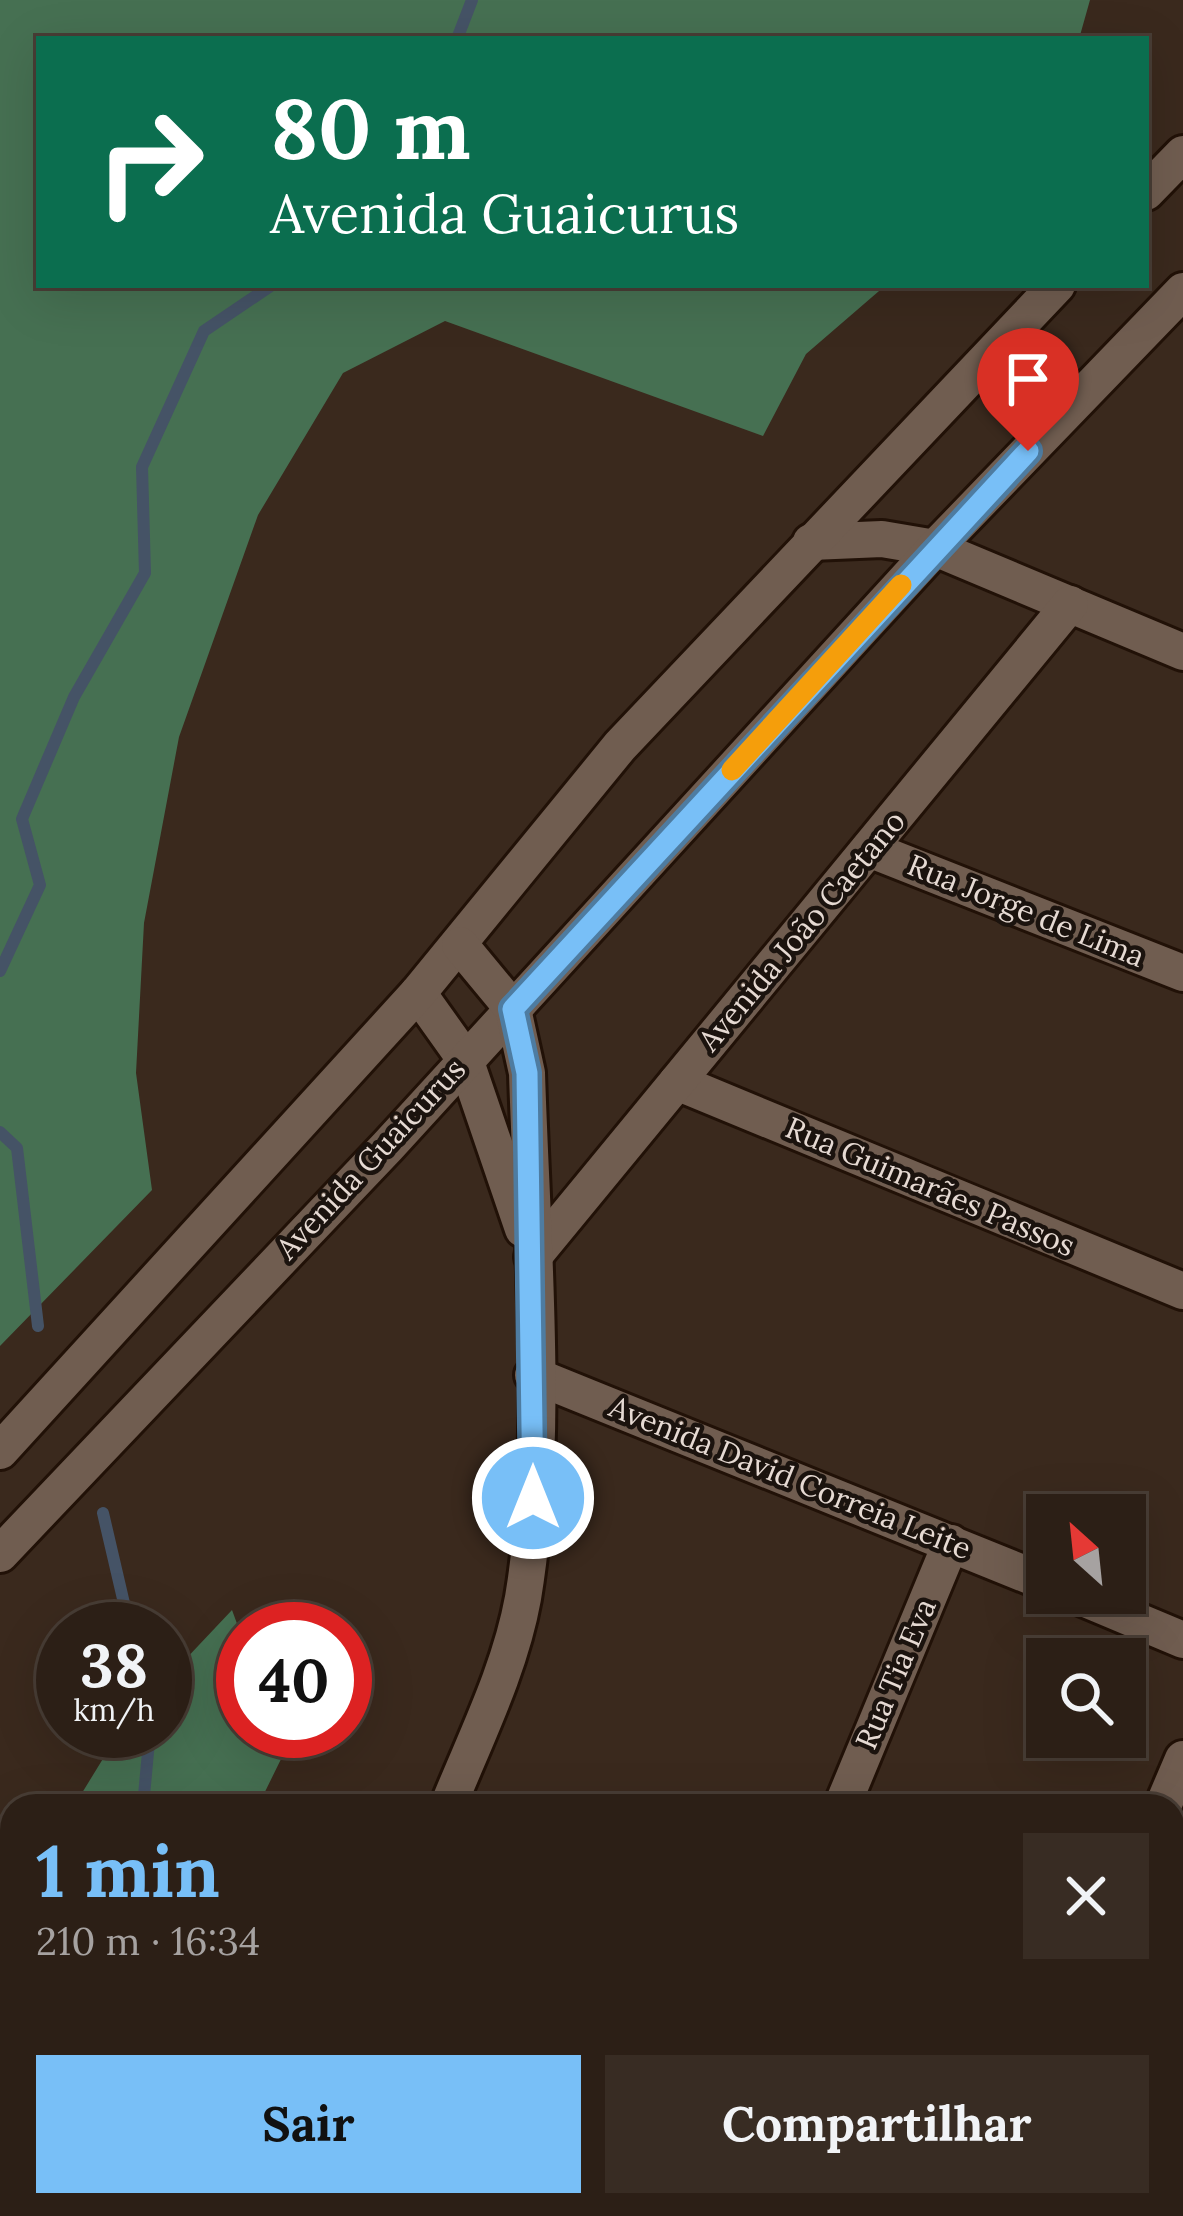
<!DOCTYPE html>
<html lang="pt">
<meta charset="utf-8">
<style>
body{margin:0;font-family:Lora,serif;background:#382c23;color:#f1f3f6;height:100vh;display:flex;flex-direction:column;font-size:45px;white-space:nowrap}
*{box-sizing:border-box;margin:0}
p{font-size:39px;color:#a6a2a1}
.icon{flex:none;width:66px;height:66px;fill:none;stroke:currentColor;stroke-width:2;stroke-linecap:round;stroke-linejoin:round}
.map{position:relative;flex:1;overflow:hidden}
.sheet{position:absolute;left:0px;top:1794px;width:1185px;height:423px;display:flex;flex-direction:column;background:#2c1f16;border-radius:36px 36px 0 0;box-shadow:0 12px 48px #0002,0 0 0 3px #483d35}
.sheet>*{flex:none}
.hud{position:absolute;left:36px;top:36px;width:1113px;height:252px;border-radius:0px;box-shadow:0 12px 48px #0002,0 0 0 3px #483d35;background:#0b6e4f;color:#fff;overflow:hidden}
.needle{width:78px;rotate:333deg}
.fabs{position:absolute;left:1026px;top:1494px;display:grid;gap:24px}
.fabs a{display:grid;place-items:center;width:120px;height:120px;border-radius:0px;background:#2c1f16;box-shadow:0 12px 48px #0002,0 0 0 3px #483d35;font-size:60px}
.speed{position:absolute;left:36px;top:1602px;display:flex;gap:24px;font-size:60px;font-weight:700;text-align:center}
.speed>*{display:grid;place-content:center;width:156px;height:156px;border-radius:50%;background:#2c1f16;box-shadow:0 12px 48px #0002,0 0 0 3px #483d35;line-height:1}
.speed small{font-size:30px;font-weight:400}
.speed .limit{border:18px solid #d22;background:#fff;color:#111}
.pin{position:absolute;display:grid;place-items:center;width:102px;height:102px;color:#fff;margin:-123px -51px;border-radius:50% 50% 50% 0;rotate:-45deg;box-shadow:0 0 12px #0007}
.pin .icon{rotate:45deg}
.me{position:absolute;width:132px;margin:-66px;rotate:0deg;stroke-linejoin:round;filter:drop-shadow(0 0 9px #0008)}
.turn{display:flex;align-items:center;gap:42px;height:252px;padding:0 36px;font-size:54px}
.turn .icon{width:156px;height:156px;stroke-width:2.5}
.turn b{display:block;font-size:84px;line-height:102px}
.round{display:grid;place-items:center;flex:none;width:126px;height:126px;border-radius:0px;background:#382c23}
.head{display:flex;align-items:center;justify-content:space-between;height:204px;padding:0 36px}
h1{font-size:72px;font-weight:700;line-height:90px;color:#78bff7}
.cta{display:flex;gap:24px;margin-top:auto;padding:24px 36px}
.cta a{flex:1;height:138px;border-radius:0px;background:#78bff7;color:#111;font-size:48px;font-weight:700;line-height:138px;text-align:center}
.cta a+a{background:#382c23;color:#f1f3f6}
.map>svg:first-child{display:block}
.forest{fill:#467052}
.lines{fill:none;stroke-linecap:round;stroke-linejoin:round}
.stream{stroke:#455366;stroke-width:12}
.street-casing{stroke:#211107;stroke-width:42}
.secondary-casing{stroke:#211107;stroke-width:42}
.street{stroke:#705d50;stroke-width:36}
.secondary{stroke:#705d50;stroke-width:36}
.route-casing{stroke:#4e7ca1;stroke-width:30}
.route{stroke:#78bff7;stroke-width:21}
.slow{stroke:#f59e0b;stroke-width:21}
.labels{text-anchor:middle;stroke-width:9;stroke-linejoin:round;paint-order:stroke}
.street-label{font-size:30px;fill:#e6dad3;stroke:#1b130e}
</style>
<div class="map">
<svg width="1183" height="2216" viewBox="0 0 1183 2216">
<rect width="100%" height="100%" fill="#3a291d"/>
<!-- forest -->
<g class="forest">
<path d="M0 0H1090L1079 39H39V285H886L806 354 763 436 445 321 343 373 258 515 179 737 144 923 136 1073 152 1190 0 1346Z"/>
<path d="M232 1610 243 1640V1731H276L284 1753 258 1806H74L120 1731H165V1681Z"/>
<path d="M12 1908V2205H58L53 2216H0V1928Z"/>
</g>
<g class="lines">
<!-- stream -->
<g class="stream">
<path d="M457 39 472 0"/>
<path d="M0 971 40 885 22 819 74 697 145 573 142 467 204 331 272 285"/>
<path d="M0 1132 17 1148 38 1326"/>
<path d="M103 1513 130 1629"/>
<path d="M143 1806 150 1731"/>
<path d="M0 2160 12 2132"/>
</g>
<!-- street casing -->
<g class="street-casing">
<g id="street">
<path d="M935 548 1183 652"/>
<path d="M869 849 1183 973"/>
<path d="M677 1082 1183 1291"/>
<path d="M533 1257 1070 604"/>
<path d="M533 1375 1047 1583"/>
<path d="M1071 1593 1183 1640"/>
<path d="M842 1806 951 1543"/>
<path d="M1163 1806 1183 1759"/>
<path d="M671 2216 675 2205"/>
<path d="M992 2216 997 2205"/>
</g>
</g>
<!-- secondary casing -->
<g class="secondary-casing">
<g id="secondary">
<path d="M1146 192 1183 154"/>
<path d="M811 542 882 539 935 548"/>
<path d="M418 993 465 1059 523 1229"/>
<path d="M0 1451 418 993 620 746 1057 285"/>
<path d="M0 1554 388 1146 935 548 1183 291"/>
<path d="M448 1806C475 1739 510 1670 523 1598 550 1437 532 1238 527 1073L513 1009 460 945"/>
<path d="M224 2216 232 2205"/>
</g>
</g>
<!-- street -->
<use href="#street" class="street"/>
<!-- secondary -->
<use href="#secondary" class="secondary"/>
</g>
<g class="lines">
<!-- route casing -->
<g class="route-casing">
<path id="route" d="M533 1498 527 1073 513 1009 1028 451"/>
</g>
<!-- route -->
<use href="#route" class="route"/>
<!-- slow -->
<path class="slow" d="M732 770 901 585"/>
</g>
<g class="labels">
<!-- street labels -->
<g class="street-label">
<text transform="translate(1026 911) rotate(22)" y="10">Rua Jorge de Lima</text>
<text transform="translate(802 931) rotate(-50)" y="10">Avenida João Caetano</text>
<text transform="translate(371 1159) rotate(-47)" y="10">Avenida Guaicurus</text>
<text transform="translate(930 1187) rotate(23)" y="10">Rua Guimarães Passos</text>
<text transform="translate(790 1478) rotate(22)" y="10">Avenida David Correia Leite</text>
<text transform="translate(896 1674) rotate(-67)" y="10">Rua Tia Eva</text>
</g>
</g>
</svg>
<div class="fabs">
<a><svg class="needle" viewBox="-14 -14 28 28"><path d="M0-13l5 13h-10z" fill="#e53935"/><path d="M0 13l5-13h-10z" fill="#a6a2a1"/></svg></a>
<a><svg class="icon" aria-label="search" viewBox="0 0 24 24"><circle cx="10" cy="10" r="6"/><path d="M15 15l6 6"/></svg></a>
</div>
<div class="speed"><div>38<small>km/h</small></div><div class="limit">40</div></div>
<div class="pin" style="left:1028px;top:451px;background:#d93025"><svg class="icon" aria-label="arrive" viewBox="0 0 24 24"><path d="M6 21V4h12l-3 4 3 4H6"/></svg></div>
<svg class="me" style="left:533px;top:1498px" viewBox="-20 -20 40 40"><circle r="17" fill="#78bff7" stroke="#fff" stroke-width="3"/><path d="M0-11L8 9 0 5-8 9z" fill="#fff"/></svg>
<div class="hud">
<div class="turn"><svg class="icon" aria-label="right" viewBox="0 0 24 24"><path d="M7 20v-9h11M14 6l5 5-5 5"/></svg><div><b>80 m</b>Avenida Guaicurus</div></div>
</div>
<section class="sheet">
<div class="head"><div><h1>1 min</h1><p>210 m · 16:34</p></div><a class="round"><svg class="icon" aria-label="close" viewBox="0 0 24 24"><path d="M6 6l12 12M18 6L6 18"/></svg></a></div>
<div class="cta"><a>Sair</a><a>Compartilhar</a></div>
</section>
</div>
